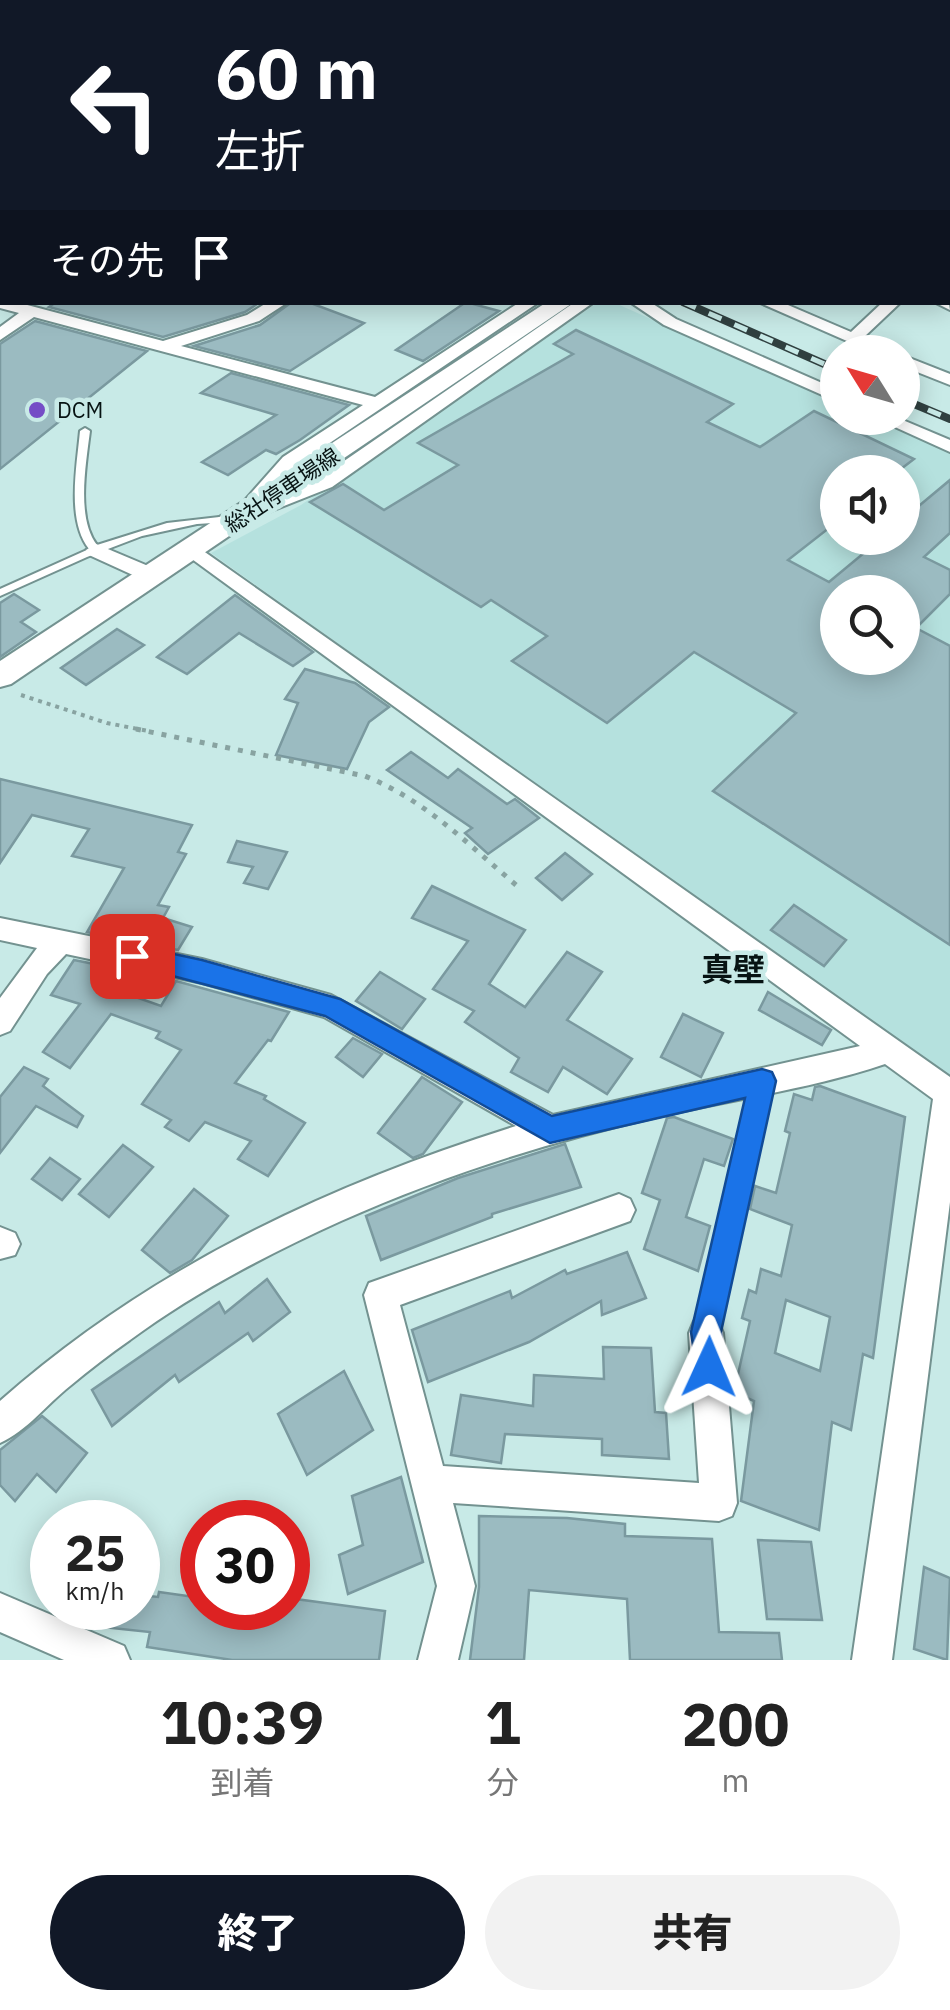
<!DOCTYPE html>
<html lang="ja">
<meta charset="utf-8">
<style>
body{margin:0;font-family:"IBM Plex Sans","Noto Sans JP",sans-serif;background:#f2f2f2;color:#222;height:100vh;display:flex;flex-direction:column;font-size:38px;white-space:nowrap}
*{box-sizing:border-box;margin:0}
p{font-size:32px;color:#767676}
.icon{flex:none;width:55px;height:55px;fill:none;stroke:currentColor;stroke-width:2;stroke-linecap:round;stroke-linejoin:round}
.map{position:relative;height:1660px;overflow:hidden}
.sheet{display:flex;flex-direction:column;background:#fff;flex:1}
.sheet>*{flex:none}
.top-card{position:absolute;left:0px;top:0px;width:950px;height:305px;box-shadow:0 5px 25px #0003;background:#111827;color:#fff;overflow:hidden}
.needle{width:65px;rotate:307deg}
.buttons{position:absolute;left:820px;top:335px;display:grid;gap:20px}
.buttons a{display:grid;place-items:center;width:100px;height:100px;border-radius:50%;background:#fff;box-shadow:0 5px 25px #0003;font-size:50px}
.speed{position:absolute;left:30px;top:1500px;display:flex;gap:20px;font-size:50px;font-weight:700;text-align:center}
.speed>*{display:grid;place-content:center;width:130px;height:130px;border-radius:50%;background:#fff;box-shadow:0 5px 25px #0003;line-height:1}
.speed small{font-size:25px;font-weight:400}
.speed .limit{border:15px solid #d22;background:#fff;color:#111}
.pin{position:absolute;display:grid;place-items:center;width:85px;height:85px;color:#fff;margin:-42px;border-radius:20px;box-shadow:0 5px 15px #0006}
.me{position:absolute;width:110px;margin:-55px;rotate:1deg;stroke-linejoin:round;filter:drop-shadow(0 0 8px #0008)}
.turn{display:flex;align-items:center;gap:35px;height:210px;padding:0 50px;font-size:45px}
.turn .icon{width:130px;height:130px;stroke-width:2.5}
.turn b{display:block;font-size:70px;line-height:85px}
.then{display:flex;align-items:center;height:95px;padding:0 50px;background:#0003;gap:20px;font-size:38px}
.eta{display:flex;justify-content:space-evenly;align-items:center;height:170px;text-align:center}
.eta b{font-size:60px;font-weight:800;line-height:70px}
.button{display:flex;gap:20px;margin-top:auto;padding:20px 50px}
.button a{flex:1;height:115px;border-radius:60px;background:#111827;color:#fff;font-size:40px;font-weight:800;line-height:115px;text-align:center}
.button a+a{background:#f2f2f2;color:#222}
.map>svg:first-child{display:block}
.built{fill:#b5e1de;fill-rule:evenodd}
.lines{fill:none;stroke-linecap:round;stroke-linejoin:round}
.stream{stroke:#74a7c3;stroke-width:4}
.building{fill:#9bbbc1;stroke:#7a999f;stroke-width:2.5;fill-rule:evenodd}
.service-casing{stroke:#739290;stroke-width:4}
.minor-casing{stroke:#739290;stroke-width:4}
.tertiary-casing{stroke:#739290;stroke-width:4}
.secondary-casing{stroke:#739290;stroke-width:4}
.path-far1{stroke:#88a3a1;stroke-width:4;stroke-dasharray:4 5;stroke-linecap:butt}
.path{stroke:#88a3a1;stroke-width:5;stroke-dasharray:5 8;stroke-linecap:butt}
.service{fill:#fff;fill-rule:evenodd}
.minor{fill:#fff;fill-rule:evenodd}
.tertiary{fill:#fff;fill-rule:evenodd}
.secondary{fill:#fff;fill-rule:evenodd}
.rail-far1-casing{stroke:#304040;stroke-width:5}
.rail-casing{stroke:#304040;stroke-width:8}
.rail-far1{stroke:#c8eae7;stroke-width:4;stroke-dasharray:11;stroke-linecap:butt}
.rail{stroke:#c8eae7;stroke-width:5;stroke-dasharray:14;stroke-linecap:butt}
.route{fill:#1a73e8;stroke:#114b97;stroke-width:2.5}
.poi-dot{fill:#754dc6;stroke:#c8eae7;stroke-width:4}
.labels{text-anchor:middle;stroke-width:9;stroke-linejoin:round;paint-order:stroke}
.far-poi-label{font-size:22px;fill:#071313;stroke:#c8eae7;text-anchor:start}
.far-street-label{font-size:22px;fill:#071313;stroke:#c8eae7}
.quarter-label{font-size:32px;font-weight:bold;fill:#071313;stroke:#c8eae7}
</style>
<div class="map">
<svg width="950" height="1660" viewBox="0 0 950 1660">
<rect width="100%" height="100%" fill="#c8eae7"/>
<!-- built -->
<path class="built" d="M597 303H615L837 402 838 418H872L950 452V1081L211 553 301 505ZM838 472H902V538H838ZM838 592H902V658H838Z"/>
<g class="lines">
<!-- stream -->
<g class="stream">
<path d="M936 0 946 2"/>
<path d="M484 2 490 0"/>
<path d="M885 2 889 0"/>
</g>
</g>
<!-- building -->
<g class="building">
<path d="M56 302H260L245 312 163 337 49 307Z"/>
<path d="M292 302H308L364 323 290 371 194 346 260 325Z"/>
<path d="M466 302 499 311 423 361 396 350Z"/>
<path d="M35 321 147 351 0 469V344Z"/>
<path d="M576 330 733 404 707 422 760 447 814 411 914 459 897 472H838V521L788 560 829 582 882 538H902V520L950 480V533L924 557 950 570V594L916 628 950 646V945L713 791 796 713 694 652 607 723 512 661 547 636 491 600 481 607 310 502 343 484 384 510 458 465 418 443 573 354 554 344ZM838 592H902V658H838Z"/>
<path d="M231 373 349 405 300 440 276 454 266 450 228 475 202 462 276 415 201 393Z"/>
<path d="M14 594 39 610 21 622 36 632 0 657V603Z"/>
<path d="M235 595 313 652 293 666 239 633 187 674 157 657Z"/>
<path d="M117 629 144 645 86 685 61 668Z"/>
<path d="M305 669 355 683 389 707 369 722 347 769 276 755 298 703 285 699Z"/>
<path d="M411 752 448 778 458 769 507 804 515 799 539 818 488 854 465 833 472 828 387 770Z"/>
<path d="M0 779 192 825 178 852 186 854 158 905 169 907 163 918 192 927 178 950 87 932 124 868 72 856 89 829 32 815 0 863Z"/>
<path d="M237 841 287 852 268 889 244 883 253 867 228 862Z"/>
<path d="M565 853 592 874 562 900 536 878Z"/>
<path d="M432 886 525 930 489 984 525 1007 567 952 602 972 567 1020 632 1059 607 1094 563 1067 548 1092 511 1072 519 1058 465 1022 474 1011 433 989 468 941 412 918Z"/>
<path d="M794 905 846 940 824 966 771 930Z"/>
<path d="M74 960 124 970 113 989 161 1006 176 981 289 1012 271 1041 268 1040 235 1083 266 1096 264 1099 305 1123 268 1176 238 1159 251 1141 205 1122 189 1141 165 1127 171 1120 142 1104 181 1050 156 1038 160 1032 111 1014 70 1068 43 1052 80 1004 51 995Z"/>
<path d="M380 972 425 999 402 1029 356 1001Z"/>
<path d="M768 992 831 1030 822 1045 759 1010Z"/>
<path d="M683 1014 723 1033 701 1077 661 1057Z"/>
<path d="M353 1038 382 1054 363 1077 336 1057Z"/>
<path d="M24 1067 48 1079 43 1086 83 1116 77 1127 36 1106 0 1153V1097Z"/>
<path d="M422 1077 462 1102 423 1154 413 1158 378 1133Z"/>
<path d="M820 1086 905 1117 873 1358 863 1354 851 1430 832 1422 819 1530 741 1501 754 1401 734 1392 750 1321 742 1318 749 1290 756 1293 761 1269 781 1276 792 1225 750 1209 755 1186 776 1193 790 1133 785 1131 794 1094 812 1100 815 1087ZM786 1300 830 1317 820 1371 775 1353Z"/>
<path d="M674 1117 733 1139 724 1166 704 1159 686 1217 710 1226 698 1271 644 1249 660 1200 642 1193 667 1118Z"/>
<path d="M565 1144 581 1187 492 1214V1217L381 1260 366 1216 458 1178Z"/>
<path d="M123 1145 153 1167 109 1217 79 1194Z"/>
<path d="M50 1158 80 1179 62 1200 32 1179Z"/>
<path d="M194 1189 228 1216 192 1260 170 1273 142 1250Z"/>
<path d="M627 1252 646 1298 602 1315 601 1301 529 1342 428 1382 412 1330 510 1291 512 1298 565 1270 567 1274Z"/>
<path d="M267 1279 290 1312 253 1341 248 1333 179 1382 175 1375 112 1426 92 1390 219 1302 225 1313Z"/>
<path d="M603 1347 651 1348 655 1412 666 1413 669 1459 602 1455V1439L505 1434 501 1463 451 1455 461 1395 533 1406 534 1375 604 1379Z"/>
<path d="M344 1371 373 1430 307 1475 278 1414Z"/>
<path d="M42 1416 87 1453 56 1492 37 1474 15 1501 0 1485V1450Z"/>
<path d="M401 1477 423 1562 348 1594 339 1555 363 1545 352 1496Z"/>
<path d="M479 1516 567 1518 625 1524V1536L712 1539 719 1632 779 1633 782 1660H630L627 1599 529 1590 524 1660H470L479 1587Z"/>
<path d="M758 1540 811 1542 822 1620 767 1619Z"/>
<path d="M924 1567 950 1578 947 1660 914 1649Z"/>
<path d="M159 1592 202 1598V1608H288V1598L385 1611 379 1660H232L147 1647 150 1632 84 1625 69 1618V1608H138V1595L158 1597Z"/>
</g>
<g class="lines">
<!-- service casing -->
<g class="service-casing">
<g id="service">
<path d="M85 428 90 431C86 464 76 518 97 545L167 523 228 516 233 519 228 522 197 524 142 536 87 557 0 596V589L89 549C66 520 77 465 80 431Z"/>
<path d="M762 1074 767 1076 769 1081 715 1330 713 1336 707 1338 701 1336 699 1330 755 1081 757 1076Z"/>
</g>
</g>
<!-- minor casing -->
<g class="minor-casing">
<g id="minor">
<path d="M438 0H456L457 2H440Z"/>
<path d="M772 0H791L792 2H774Z"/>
<rect x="0" y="42" width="2" height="8"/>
<path d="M2 69V78L0 79V70Z"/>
<rect x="0" y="132" width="2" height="8"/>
<rect x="948" y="152" width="2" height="8"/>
<path d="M0 298 2 302H16L163 341 247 315 268 302H288L259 321 181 346 375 397 520 302H539L297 465 265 500 318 479 575 302H594L332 487 251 519 244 517 238 508 283 457 363 405 34 317 0 340V327L19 313 0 308Z"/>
<path d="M948 299 950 310 934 302H948Z"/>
<path d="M630 302H650L676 319 838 390V402L664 325Z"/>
<path d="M758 302H781L851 332 883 302H901L864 337 893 352H872Z"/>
<path d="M902 355 950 374V385L902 366Z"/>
<path d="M875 418H898L950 440V452Z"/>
<path d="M192 543 950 1077V1202L892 1660H852L933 1099 885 1064C811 1089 733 1099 657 1117 548 1142 442 1176 341 1221 268 1254 195 1292 130 1340 110 1354 89 1370 70 1386 47 1404 27 1431 0 1443V1401C149 1269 327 1185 516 1126L324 1017 202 983 66 954 47 974 10 1031 0 1035V998L37 948 0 940V918L202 959 331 995 553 1115 860 1046 185 554 182 549Z"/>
<path d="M96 544 160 571 163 576 153 583 146 581 89 555 86 550Z"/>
<path d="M619 1194 630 1199 635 1210 630 1221 400 1305 443 1466 699 1483 689 1333 694 1321 706 1316 718 1321 723 1333 737 1503 732 1516 719 1521 453 1503 475 1586 458 1660H418L437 1586 364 1295 369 1283Z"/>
<path d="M0 1227 15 1233 20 1244 15 1255 0 1259Z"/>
<path d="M0 1593 124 1646 130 1660H64L0 1632Z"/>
</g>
</g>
<!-- tertiary casing -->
<g class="tertiary-casing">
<rect id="tertiary" x="0" y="94" width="2" height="8"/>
</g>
<!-- secondary casing -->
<g class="secondary-casing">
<g id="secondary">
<path d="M911 0H934L935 2H912Z"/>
<path d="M950 38V49L948 50V39Z"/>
<path d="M547 302H574L11 684 0 687V661Z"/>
</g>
</g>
<!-- path-far1 -->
<path class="path-far1" d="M21 695 107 723 148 731"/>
<!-- path -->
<path class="path" d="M136 729 365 776C425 800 468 844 516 885"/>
<!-- service -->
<use href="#service" class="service"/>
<!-- minor -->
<use href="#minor" class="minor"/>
<!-- tertiary -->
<use href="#tertiary" class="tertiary"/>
<!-- secondary -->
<use href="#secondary" class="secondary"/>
<!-- rail-far1 casing -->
<g class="rail-far1-casing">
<path id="rail-far1" d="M16 0 22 2"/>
</g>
<!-- rail casing -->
<g class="rail-casing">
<g id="rail">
<path d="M683 302 838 370"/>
<path d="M902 399 950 419"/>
</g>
</g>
<!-- rail-far1 -->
<use href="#rail-far1" class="rail-far1"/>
<!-- rail -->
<use href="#rail" class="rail"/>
</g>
<!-- route -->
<path class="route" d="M132 945 202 960 340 999 552 1116 762 1069 772 1072 776 1081 721 1332 724 1367 720 1378 709 1382 698 1378 691 1332 745 1098 550 1143 325 1016 123 963 119 956 123 948Z"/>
<!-- markers -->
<circle class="poi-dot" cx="37" cy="410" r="10"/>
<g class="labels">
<!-- far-poi labels -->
<g class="far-poi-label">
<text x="57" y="418">DCM</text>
</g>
<!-- far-street labels -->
<g class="far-street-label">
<text transform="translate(282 490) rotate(-34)" y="8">総社停車場線</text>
</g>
<!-- quarter labels -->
<g class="quarter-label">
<text x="733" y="981">真壁</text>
</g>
</g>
</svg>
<div class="buttons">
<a><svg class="needle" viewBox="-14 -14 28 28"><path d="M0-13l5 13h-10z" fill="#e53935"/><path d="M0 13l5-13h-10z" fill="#767676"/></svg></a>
<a><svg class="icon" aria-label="sound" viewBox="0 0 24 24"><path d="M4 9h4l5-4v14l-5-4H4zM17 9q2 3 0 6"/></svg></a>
<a><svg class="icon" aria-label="search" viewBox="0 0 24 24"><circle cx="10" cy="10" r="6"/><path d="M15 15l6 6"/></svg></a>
</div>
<div class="speed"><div>25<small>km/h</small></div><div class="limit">30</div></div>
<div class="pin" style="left:132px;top:956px;background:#d93025"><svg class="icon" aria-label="arrive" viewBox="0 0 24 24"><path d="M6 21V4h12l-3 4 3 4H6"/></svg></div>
<svg class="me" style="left:709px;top:1367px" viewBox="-20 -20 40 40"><path d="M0-17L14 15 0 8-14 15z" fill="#1a73e8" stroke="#fff" stroke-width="4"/></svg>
<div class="top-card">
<div class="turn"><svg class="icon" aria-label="left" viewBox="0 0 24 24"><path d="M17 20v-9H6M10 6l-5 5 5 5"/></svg><div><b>60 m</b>左折</div></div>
<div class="then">その先<svg class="icon" aria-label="arrive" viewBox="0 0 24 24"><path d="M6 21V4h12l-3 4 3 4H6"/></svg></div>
</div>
</div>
<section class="sheet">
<div class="eta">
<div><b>10:39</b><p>到着</p></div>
<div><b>1</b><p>分</p></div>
<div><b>200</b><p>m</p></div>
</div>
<div class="button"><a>終了</a><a>共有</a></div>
</section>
